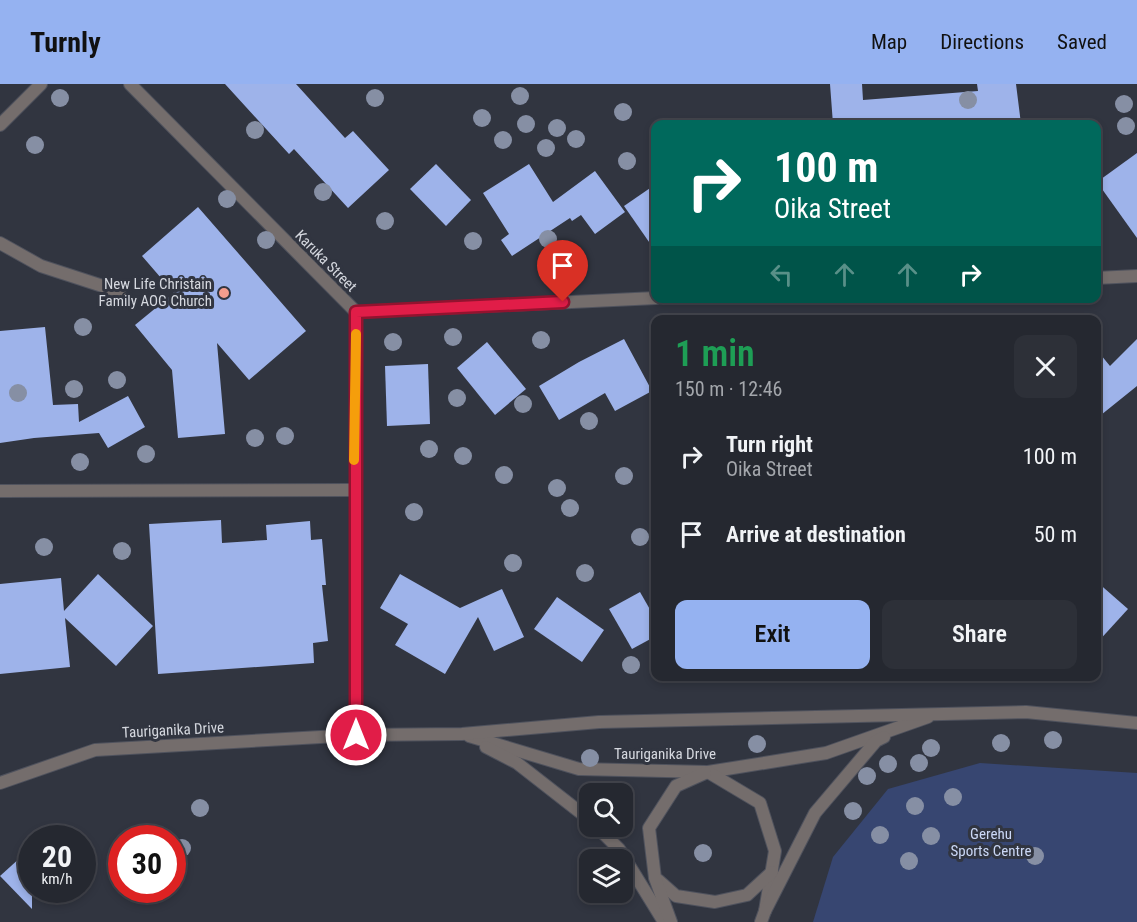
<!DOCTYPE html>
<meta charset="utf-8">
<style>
body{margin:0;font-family:"Roboto Condensed",sans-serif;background:#2d3038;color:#f1f3f6;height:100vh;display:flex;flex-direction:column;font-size:22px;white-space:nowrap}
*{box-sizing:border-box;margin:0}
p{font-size:20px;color:#a3a6ab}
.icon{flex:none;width:33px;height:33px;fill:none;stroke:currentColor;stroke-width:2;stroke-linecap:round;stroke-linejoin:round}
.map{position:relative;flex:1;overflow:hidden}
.sheet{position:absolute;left:651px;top:231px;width:450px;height:366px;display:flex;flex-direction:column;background:#252830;border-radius:12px;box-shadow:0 3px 9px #0003,0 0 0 2px #42444c}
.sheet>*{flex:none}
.hud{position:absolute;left:651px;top:36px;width:450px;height:183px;border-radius:12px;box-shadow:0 3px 9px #0003,0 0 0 2px #42444c;background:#00695c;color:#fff;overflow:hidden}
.tools{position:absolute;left:579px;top:699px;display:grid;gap:12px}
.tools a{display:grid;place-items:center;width:54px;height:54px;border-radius:12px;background:#252830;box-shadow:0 3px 9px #0003,0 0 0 2px #42444c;font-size:30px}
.speed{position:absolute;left:18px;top:741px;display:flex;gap:12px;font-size:30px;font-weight:700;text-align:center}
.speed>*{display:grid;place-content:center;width:78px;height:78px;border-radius:50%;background:#252830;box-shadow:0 3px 9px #0003,0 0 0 2px #42444c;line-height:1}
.speed small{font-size:15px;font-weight:400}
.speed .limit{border:9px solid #d22;background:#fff;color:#111}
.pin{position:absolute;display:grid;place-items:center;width:51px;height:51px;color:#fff;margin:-62px -26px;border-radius:50% 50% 50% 0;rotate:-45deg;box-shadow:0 0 6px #0007}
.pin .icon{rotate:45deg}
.me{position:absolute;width:66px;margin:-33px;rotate:0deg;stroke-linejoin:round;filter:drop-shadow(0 0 4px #0008)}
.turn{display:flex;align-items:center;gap:21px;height:126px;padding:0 24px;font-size:27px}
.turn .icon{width:78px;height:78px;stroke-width:2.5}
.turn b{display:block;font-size:42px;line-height:51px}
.lanes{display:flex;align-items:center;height:57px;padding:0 24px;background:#0003;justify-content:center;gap:30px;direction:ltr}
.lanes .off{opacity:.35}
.round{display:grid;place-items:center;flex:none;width:63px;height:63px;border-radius:12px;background:#2d3038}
.summary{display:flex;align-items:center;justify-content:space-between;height:102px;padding:0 24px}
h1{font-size:36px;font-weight:600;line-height:45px;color:#1e9e55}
.cta{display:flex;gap:12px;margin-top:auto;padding:12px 24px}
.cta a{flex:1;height:69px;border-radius:12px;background:#95b2f1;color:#111;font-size:24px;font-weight:600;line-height:69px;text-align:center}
.cta a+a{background:#2d3038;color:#f1f3f6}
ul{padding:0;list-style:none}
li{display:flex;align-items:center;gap:18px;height:78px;padding:0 24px}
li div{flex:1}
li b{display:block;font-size:22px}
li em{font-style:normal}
header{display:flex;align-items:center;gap:36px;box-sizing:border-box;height:84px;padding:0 30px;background:#95b2f1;color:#111}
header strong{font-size:28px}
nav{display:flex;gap:33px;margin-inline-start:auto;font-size:21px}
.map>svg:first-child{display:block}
.green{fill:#374671}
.building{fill:#9eb3ea}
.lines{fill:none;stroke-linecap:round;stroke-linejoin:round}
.lane-casing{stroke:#4f525d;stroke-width:14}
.street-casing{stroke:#4f525d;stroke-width:14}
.lane{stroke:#746d6c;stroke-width:12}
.street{stroke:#746d6c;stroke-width:12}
.tree{fill:#868fa4}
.route-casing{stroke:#92132f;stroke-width:15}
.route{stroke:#e11d48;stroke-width:10}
.slow{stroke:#f59e0b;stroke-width:10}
.poi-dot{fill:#f49d8d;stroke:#313540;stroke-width:2}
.labels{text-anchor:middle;stroke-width:6;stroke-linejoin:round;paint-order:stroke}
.street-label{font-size:15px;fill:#d5d8df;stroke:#313540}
.poi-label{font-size:15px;fill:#d5d8df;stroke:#313540;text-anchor:end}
.park-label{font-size:15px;fill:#cbd8f6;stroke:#313540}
</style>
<header>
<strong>Turnly</strong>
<nav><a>Map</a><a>Directions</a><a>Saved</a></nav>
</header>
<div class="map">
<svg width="1137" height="838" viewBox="0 0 1137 838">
<rect width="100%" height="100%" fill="#313540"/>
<!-- green -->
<path class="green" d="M980 679 1137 689V838H813L833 773 888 705Z"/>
<!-- building -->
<g class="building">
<path d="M225 0H296L345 54 353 47 389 86 348 124 294 65 289 70Z"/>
<path d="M830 0H862L863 16 978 7 977 0H1016L1021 40H833Z"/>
<path d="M1137 69V154L1097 98Z"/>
<path d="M436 80 471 116 446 142 410 105Z"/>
<path d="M529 80 553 118 595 87 625 128 595 150 581 131 572 137 570 134 512 172 501 156 509 150 483 109Z"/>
<path d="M656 100V168L624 122Z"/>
<path d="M198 123 306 247 249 296 217 259 225 350 178 354 172 286 135 241 174 209 142 172Z"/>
<path d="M45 243 53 321 78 320 79 338 128 312 145 343 108 364 99 349 34 354 0 359V247Z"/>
<path d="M624 255 652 307 615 327 605 309 559 336 539 302 579 278Z"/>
<path d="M1137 255V302L1096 335V265L1110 282Z"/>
<path d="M487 258 526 305 495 331 457 284Z"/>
<path d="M428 280 430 340 387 342 385 282Z"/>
<path d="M221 436 222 459 267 456 266 441 310 437 311 456 322 455 326 501H322L328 557 313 559 314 579 158 590 149 440Z"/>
<path d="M98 490 153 542 116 582 65 534 70 583 0 590V500L61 494 64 527Z"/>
<path d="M400 490 460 524 502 505 524 553 494 567 478 533 445 590 395 561 408 540 380 524Z"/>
<path d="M1096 497 1128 525 1096 560Z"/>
<path d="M640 508 656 536V552L632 565 609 525Z"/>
<path d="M557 513 604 546 582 578 534 545Z"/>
<path d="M32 763V825L0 792Z"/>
</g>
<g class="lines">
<!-- lane casing -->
<g class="lane-casing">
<path id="lane" d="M0 159 41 182 121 208"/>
</g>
<!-- street casing -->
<g class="street-casing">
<g id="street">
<path d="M130 0 356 228V651"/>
<path d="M0 41 41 0"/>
<path d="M1096 194 1137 192"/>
<path d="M356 228 656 214"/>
<path d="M0 407 354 406"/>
<path d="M469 652 579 685 708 688 826 669 928 633"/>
<path d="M486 663 517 679 590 736"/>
<path d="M708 688 760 719 775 767 765 827 761 838"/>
<path d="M0 699 95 666 356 651 462 650 599 638 1026 628 1137 639"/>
<path d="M596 742 619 765 664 838"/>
<path d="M658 796 676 812 715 818 747 811 772 788"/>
<path d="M765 827 815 729 876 657 884 653"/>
<path d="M671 838 655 794 649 744 676 702 705 689"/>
</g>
</g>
<!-- lane -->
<use href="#lane" class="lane"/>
<!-- street -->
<use href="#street" class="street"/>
</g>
<!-- trees -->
<g class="tree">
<circle cx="520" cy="12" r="9"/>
<circle cx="60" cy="14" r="9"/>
<circle cx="375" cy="14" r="9"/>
<circle cx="968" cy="16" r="9"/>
<circle cx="1124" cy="20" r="9"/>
<circle cx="623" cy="28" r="9"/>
<circle cx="482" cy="34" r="9"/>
<circle cx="526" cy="40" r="9"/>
<circle cx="1126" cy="42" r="9"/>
<circle cx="557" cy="44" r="9"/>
<circle cx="255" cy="46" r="9"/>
<circle cx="576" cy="55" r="9"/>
<circle cx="503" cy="56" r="9"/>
<circle cx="35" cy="61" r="9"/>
<circle cx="546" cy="64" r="9"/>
<circle cx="627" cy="77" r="9"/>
<circle cx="323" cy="108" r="9"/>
<circle cx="227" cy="115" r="9"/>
<circle cx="385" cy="137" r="9"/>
<circle cx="548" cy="155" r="9"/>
<circle cx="266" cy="156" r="9"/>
<circle cx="473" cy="157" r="9"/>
<circle cx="83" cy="243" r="9"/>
<circle cx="453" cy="253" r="9"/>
<circle cx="541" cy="256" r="9"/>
<circle cx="393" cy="258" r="9"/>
<circle cx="117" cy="296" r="9"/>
<circle cx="74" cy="305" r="9"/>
<circle cx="18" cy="309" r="9"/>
<circle cx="457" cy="314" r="9"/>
<circle cx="523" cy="320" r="9"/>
<circle cx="589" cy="337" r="9"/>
<circle cx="285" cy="352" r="9"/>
<circle cx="255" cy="354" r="9"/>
<circle cx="429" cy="365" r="9"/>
<circle cx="146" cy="370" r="9"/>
<circle cx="463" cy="372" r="9"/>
<circle cx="80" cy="378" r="9"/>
<circle cx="504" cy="391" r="9"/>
<circle cx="624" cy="392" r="9"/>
<circle cx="557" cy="404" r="9"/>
<circle cx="570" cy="424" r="9"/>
<circle cx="414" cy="428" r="9"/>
<circle cx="640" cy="453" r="9"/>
<circle cx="44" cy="463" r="9"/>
<circle cx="122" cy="467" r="9"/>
<circle cx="513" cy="479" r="9"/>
<circle cx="585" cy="489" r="9"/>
<circle cx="631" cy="581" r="9"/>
<circle cx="1053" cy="656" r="9"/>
<circle cx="1001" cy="659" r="9"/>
<circle cx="757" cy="660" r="9"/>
<circle cx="931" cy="664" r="9"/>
<circle cx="590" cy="674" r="9"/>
<circle cx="919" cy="679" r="9"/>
<circle cx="888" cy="680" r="9"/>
<circle cx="867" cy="692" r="9"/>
<circle cx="953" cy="713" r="9"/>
<circle cx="915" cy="722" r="9"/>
<circle cx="200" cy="724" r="9"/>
<circle cx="853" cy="727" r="9"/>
<circle cx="880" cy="751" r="9"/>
<circle cx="931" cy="752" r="9"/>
<circle cx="182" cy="764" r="9"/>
<circle cx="703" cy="769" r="9"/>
<circle cx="1035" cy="772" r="9"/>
<circle cx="909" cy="777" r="9"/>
</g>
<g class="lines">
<!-- route casing -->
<g class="route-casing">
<path id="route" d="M356 651V228L563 218"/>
</g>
<!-- route -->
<use href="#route" class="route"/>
<!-- slow -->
<path class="slow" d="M354 376 356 250"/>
</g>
<!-- markers -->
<circle class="poi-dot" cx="224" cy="209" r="6"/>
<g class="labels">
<!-- street labels -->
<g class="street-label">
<text transform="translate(326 177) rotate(45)" y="5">Karuka Street</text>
<text transform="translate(173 646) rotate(-3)" y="5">Tauriganika Drive</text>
<text x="665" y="675">Tauriganika Drive</text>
</g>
<!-- poi labels -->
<g class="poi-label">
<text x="212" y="205">New Life Christain<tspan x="212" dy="17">Family AOG Church</tspan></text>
</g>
<!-- park labels -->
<g class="park-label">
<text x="991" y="755">Gerehu<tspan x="991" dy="17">Sports Centre</tspan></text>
</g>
</g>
</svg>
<div class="tools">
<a><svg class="icon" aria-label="search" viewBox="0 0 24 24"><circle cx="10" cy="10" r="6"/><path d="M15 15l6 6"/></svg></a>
<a><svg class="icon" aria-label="layers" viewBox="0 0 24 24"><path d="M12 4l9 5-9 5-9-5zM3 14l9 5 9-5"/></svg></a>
</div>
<div class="speed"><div>20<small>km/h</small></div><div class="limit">30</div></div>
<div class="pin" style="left:563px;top:218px;background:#d93025"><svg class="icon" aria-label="arrive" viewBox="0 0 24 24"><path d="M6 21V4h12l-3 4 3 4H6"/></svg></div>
<svg class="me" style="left:356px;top:651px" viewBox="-20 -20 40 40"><circle r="17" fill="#e11d48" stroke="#fff" stroke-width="3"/><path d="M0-11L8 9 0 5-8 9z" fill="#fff"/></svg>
<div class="hud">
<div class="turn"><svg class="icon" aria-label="right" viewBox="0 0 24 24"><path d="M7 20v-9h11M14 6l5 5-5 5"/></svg><div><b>100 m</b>Oika Street</div></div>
<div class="lanes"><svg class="icon off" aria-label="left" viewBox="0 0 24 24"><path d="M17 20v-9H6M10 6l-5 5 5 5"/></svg><svg class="icon off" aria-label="ahead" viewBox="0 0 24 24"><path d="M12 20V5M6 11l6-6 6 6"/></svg><svg class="icon off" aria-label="ahead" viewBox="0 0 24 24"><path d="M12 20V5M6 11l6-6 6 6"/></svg><svg class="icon" aria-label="right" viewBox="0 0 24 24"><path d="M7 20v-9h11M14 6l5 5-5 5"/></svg></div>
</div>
<section class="sheet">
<div class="summary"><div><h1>1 min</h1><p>150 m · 12:46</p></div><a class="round"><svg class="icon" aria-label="close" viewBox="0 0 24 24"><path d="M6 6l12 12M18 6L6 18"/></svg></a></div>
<ul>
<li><svg class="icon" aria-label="right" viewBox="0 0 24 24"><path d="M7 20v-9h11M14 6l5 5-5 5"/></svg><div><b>Turn right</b><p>Oika Street</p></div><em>100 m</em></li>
<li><svg class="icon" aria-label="arrive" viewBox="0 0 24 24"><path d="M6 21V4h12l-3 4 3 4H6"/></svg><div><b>Arrive at destination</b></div><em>50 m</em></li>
</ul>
<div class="cta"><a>Exit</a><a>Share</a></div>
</section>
</div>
